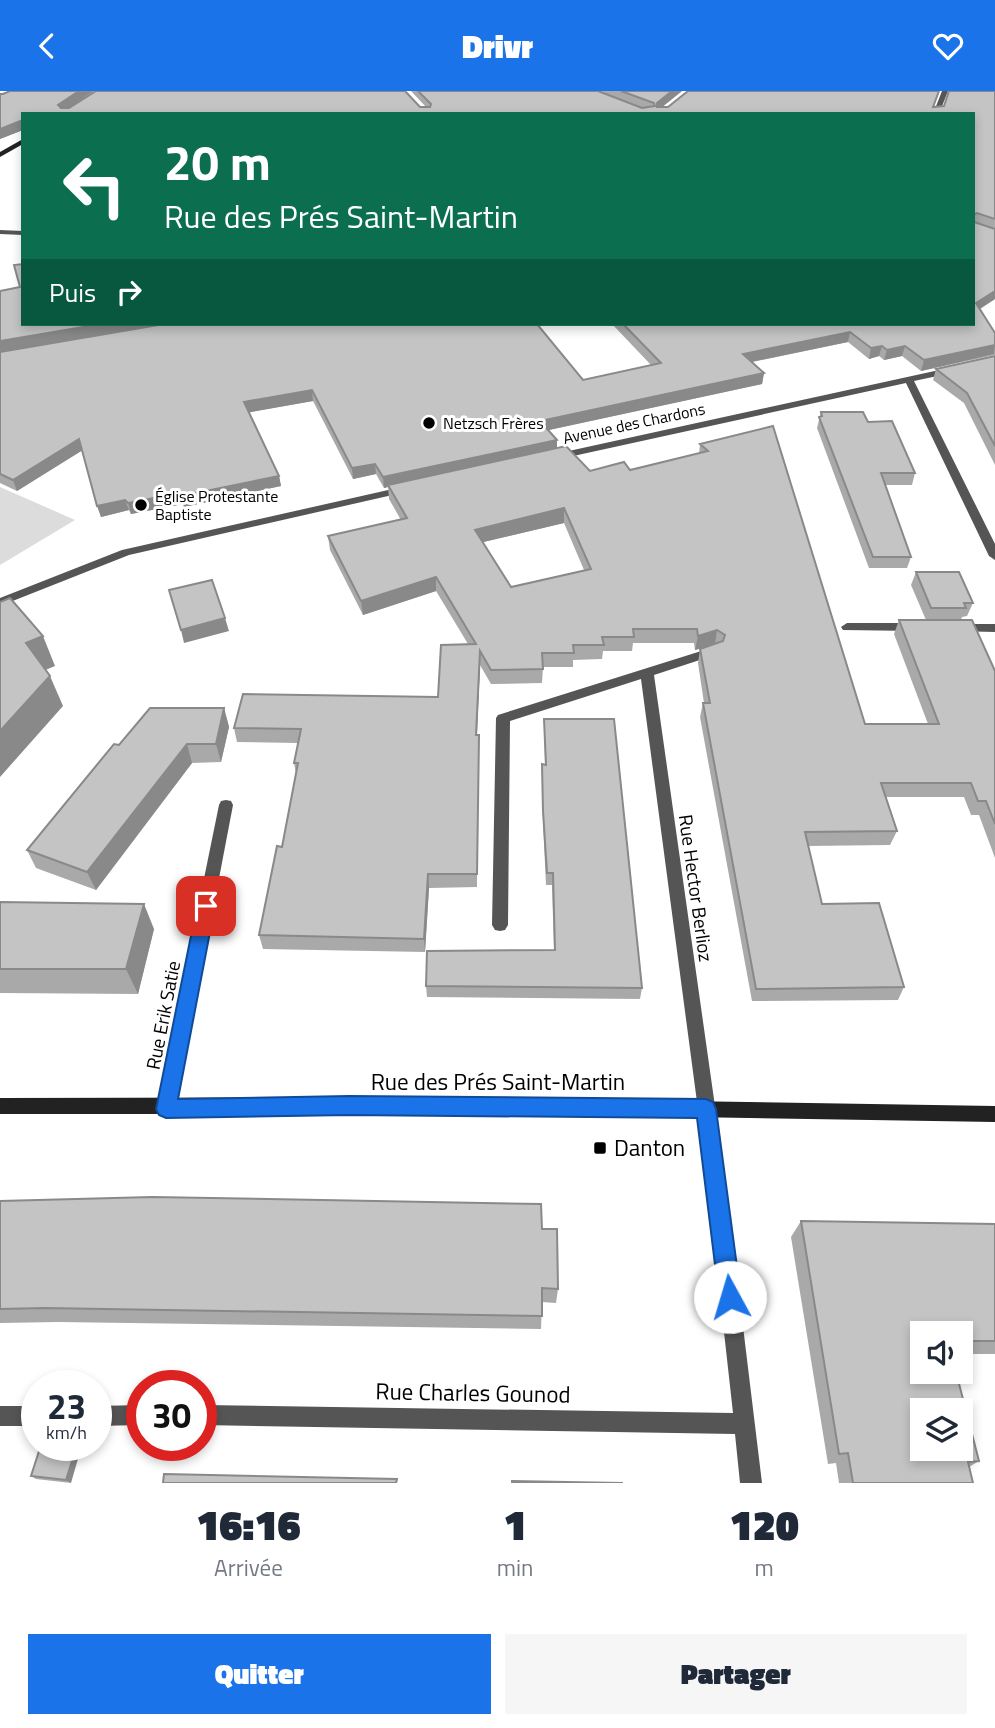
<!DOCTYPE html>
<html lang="fr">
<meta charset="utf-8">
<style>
body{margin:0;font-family:"Titillium Web",sans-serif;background:#f6f6f7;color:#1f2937;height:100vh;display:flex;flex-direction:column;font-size:26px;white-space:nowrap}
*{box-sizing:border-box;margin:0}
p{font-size:23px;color:#747a83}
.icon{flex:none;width:38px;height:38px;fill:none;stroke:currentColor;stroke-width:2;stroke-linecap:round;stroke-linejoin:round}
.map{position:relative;height:1392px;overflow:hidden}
.sheet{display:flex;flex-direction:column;background:#fff;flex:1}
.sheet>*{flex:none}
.hud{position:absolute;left:21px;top:21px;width:954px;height:214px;border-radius:0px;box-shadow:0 4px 10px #0003;background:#0b6e4f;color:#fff;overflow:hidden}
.buttons{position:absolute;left:910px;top:1230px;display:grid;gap:14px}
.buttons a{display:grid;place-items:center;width:63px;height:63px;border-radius:0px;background:#fff;box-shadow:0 4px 10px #0003;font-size:35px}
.speed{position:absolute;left:21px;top:1279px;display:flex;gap:14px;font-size:35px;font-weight:700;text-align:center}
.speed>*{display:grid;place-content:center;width:91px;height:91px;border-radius:50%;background:#fff;box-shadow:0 4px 10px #0003;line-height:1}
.speed small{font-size:18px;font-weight:400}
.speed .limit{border:10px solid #d22;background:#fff;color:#111}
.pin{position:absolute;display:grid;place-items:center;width:60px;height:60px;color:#fff;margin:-30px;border-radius:14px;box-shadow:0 4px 10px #0006}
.me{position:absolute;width:77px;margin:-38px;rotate:354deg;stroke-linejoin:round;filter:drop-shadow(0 0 5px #0008)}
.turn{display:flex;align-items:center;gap:24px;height:147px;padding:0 28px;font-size:32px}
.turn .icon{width:91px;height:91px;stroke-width:2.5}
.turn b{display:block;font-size:49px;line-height:60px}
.then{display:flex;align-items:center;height:66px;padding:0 28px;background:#0003;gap:14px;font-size:26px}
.eta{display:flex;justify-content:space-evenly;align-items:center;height:119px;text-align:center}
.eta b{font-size:42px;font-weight:800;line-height:49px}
.button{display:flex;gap:14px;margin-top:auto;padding:14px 28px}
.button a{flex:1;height:80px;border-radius:0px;background:#1a73e8;color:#fff;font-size:28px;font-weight:800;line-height:80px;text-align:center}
.button a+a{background:#f6f6f7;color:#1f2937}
header{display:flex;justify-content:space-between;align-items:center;height:91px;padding:0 28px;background:#1a73e8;color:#fff;font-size:32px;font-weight:800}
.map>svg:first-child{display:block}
.green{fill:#dcdcdc}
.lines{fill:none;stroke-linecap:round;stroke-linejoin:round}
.lane{fill:#555;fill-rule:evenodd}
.street{fill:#555;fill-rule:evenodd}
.secondary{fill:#222;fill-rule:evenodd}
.wall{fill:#a9a9a9;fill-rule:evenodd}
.shaded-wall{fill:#898989}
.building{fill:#c4c4c4;stroke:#898989;stroke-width:2;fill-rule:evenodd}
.route{fill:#1a73e8;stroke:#114b97;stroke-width:2}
.poi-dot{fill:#000;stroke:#fff;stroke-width:2.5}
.labels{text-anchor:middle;stroke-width:6;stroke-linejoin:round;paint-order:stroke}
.far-poi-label{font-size:16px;fill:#000;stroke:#fff;text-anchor:start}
.far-street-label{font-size:16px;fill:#000;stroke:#fff}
.street-label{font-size:19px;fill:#000;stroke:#fff}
.near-street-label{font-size:23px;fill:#000;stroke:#fff}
.near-poi-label{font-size:23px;fill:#000;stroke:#fff;text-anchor:start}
</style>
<header><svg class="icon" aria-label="back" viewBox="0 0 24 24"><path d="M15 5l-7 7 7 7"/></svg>Drivr<svg class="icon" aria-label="heart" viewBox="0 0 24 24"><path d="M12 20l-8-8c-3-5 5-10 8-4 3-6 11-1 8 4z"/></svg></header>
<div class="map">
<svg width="995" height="1392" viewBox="0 0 995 1392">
<rect width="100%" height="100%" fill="#fff"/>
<!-- green -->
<path class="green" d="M0 396 75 429 0 474Z"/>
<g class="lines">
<!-- lane -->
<g class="lane">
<path d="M0 139 23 140V144L0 143Z"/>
<path d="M847 532H916L922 536 916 540 843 539 841 536Z"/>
<path d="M957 533H995V541L953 540 951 537 953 534Z"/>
<path d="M226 709 231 710 233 714 175 1018 172 1024 166 1026 160 1024 157 1018 219 714 221 710Z"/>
</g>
<!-- street -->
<g class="street">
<path d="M942 0H948L939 23H933Z"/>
<path d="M953 276 958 279 956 281 914 290 995 453V469L989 465 906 292 555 369 550 366 555 363Z"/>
<path d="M406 395 410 396V400L129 464 0 515V507L122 459Z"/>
<path d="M714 556 718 557 720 560 718 563 654 584 724 1079 762 1392H740L735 1343 201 1334V1314L733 1322 706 1079 641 588 510 630 508 834 505 839 500 840 495 839 492 834 496 627 498 624Z"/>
<path d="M142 1314V1334L96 1335V1315Z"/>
<rect x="0" y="1315" width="37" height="20"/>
</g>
<!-- secondary -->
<g class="secondary">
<path d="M23 48V53L0 66V61Z"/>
<path d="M430 1006 995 1015V1031L510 1023H0V1007Z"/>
</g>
</g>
<!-- wall -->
<g class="wall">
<path d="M411 0H682L662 16 939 0 934 16 944 15 995 0V208L980 218 995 242V264L921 280 902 265 884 269 879 265 869 268 848 251 752 271 764 282 762 293 548 339 557 349V357L590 380 630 379 699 363 700 353 773 335 865 633H928L894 543 899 529H926L911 494 916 481 973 512 967 525 962 526 961 529 995 580V767L979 724H971L964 706H885L897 740 890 754 808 755 822 813 904 896 898 909 752 910 700 626 703 612H704L698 572 700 558 709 555 695 559 694 552H633L632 560H603L602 568 573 569V576H543L542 592 491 593 480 574 477 644V796L429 797 425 861 263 858 259 844 282 756 296 683 294 672 298 652 237 651 234 637 438 606 468 553 436 500 363 524 330 459 328 445 401 429 389 408 388 396 384 397 376 383 353 388 313 310 249 321 279 385 281 395 184 416 183 413 131 423 129 419 101 426 82 359 17 400 0 392V200L20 196 23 173V233L583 289 651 274 612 233H973L23 23V39L0 48V3L71 16H426ZM564 432 584 479 511 496 483 451Z"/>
<path d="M995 265V374L964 312 933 289 936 278Z"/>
<path d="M821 321 868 331 915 382 912 394H885L911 466 907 477H869L817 337Z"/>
<path d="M224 617 229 636 221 671 192 672 96 799 36 777 27 759 119 654Z"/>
<path d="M544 628 642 897 640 908 427 906 426 895 554 859 552 794H546L543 731 542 685V673L545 674Z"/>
<path d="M0 811 154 838 138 903 0 902Z"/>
<path d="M0 1110 542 1138 558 1198 556 1212 542 1211 541 1238 58 1231 0 1232Z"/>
<path d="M801 1130 995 1133V1263H961V1242H922L979 1370 969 1376 973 1392H839L836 1372 828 1373 791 1146Z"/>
<path d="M41 1354 71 1392 36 1388 31 1385Z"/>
</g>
<!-- shaded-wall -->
<g class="shaded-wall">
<path d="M79 0H94L60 23 58 14Z"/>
<path d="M672 0H682L656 21 657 12Z"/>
<path d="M23 29V39L0 48V38Z"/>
<path d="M995 200V208L973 222 976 212Z"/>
<path d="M101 233H163L0 261V250Z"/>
<path d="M850 241 848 251 741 273 743 263Z"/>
<path d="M995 254 994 263 921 280 924 269Z"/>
<path d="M882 255 879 265 869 268 871 257Z"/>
<path d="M905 255 902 265 884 269 887 259Z"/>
<path d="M764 282 762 293 540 341V330Z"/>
<path d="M312 299 313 310 246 322 244 311Z"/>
<path d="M79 348 83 359 17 400 13 389Z"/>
<path d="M557 349V359L388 394V396L384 397 383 386Z"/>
<path d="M375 373 376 383 353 388 352 377Z"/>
<path d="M279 385 281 395 184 416 181 405Z"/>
<path d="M180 402 183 413 131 423 128 412Z"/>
<path d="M125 409 129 419 101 426 97 415Z"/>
<path d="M564 417V432L475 453V439Z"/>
<path d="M436 486V500L363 524 361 510Z"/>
<path d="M225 527 229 540 184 552 181 539Z"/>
<path d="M717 539 715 553 695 559 698 545Z"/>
<path d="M43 545 55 575 38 582 26 552Z"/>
<path d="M480 560V574L476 658V644Z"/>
<path d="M50 585 63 615 0 686V640Z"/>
<path d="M224 617 229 636 221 671 216 653Z"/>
<path d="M187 653 192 672 96 799 87 781Z"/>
<path d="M428 783 429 797 425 861 424 848Z"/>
<path d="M144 813 154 838 138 903 126 878Z"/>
<path d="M77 1354H82L71 1392 66 1389Z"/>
</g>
<!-- building -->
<g class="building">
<path d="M10 0H79L58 14 61 17H69L96 0H405L420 16H430L431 13 418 0H598L642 17 655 15 654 12 621 0H672L657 12V16H668L688 0H939L933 16 944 15 949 0H995V128L977 122 973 124 974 131 995 138V200L976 212 995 242V254L924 269 905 255 887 259 882 255 871 257 850 241 743 263 764 282 540 330 557 349 383 386 375 373 352 377 312 299 244 311 279 385 181 405 180 402 128 412 125 409 97 415 79 348 13 389 0 383V261L164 233H537L583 289 661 272 623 233H973V23H23V29L0 38V3H3Z"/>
<path d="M23 173V233H101L0 250V200L20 196 14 174Z"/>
<path d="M995 265V355L967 302 936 278Z"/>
<path d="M821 321H863L868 331 892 330 915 382H881L911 466H873L819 326 822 325Z"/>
<path d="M773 335 865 633H939L899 529H972L995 580V733L986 710H978L971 692H881L897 740 805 741 822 813 879 812 904 896 756 898 703 612H710L700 558 723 550 725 544 717 539 698 545 697 538H633L634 546H602L604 554H573L574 562H542L543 578 491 579 480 560 476 644H479L477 783H428L424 848 259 844 277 755 282 756 298 672H294L301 638 234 637 243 603 438 606 441 554 476 553 436 486 361 510 328 445 407 427 388 394 566 355 590 380 624 371 630 379 708 360 700 353ZM564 417 591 478 511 496 475 439Z"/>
<path d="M916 481H959L973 512H964L966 517H931Z"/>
<path d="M212 489 225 527 181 539 169 499Z"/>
<path d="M10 507 43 545 26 552 50 585 0 640V511Z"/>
<path d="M150 617H224L216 653H187L87 781 27 759 114 653 119 654Z"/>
<path d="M544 628H614L642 897 426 895 427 860 555 859 553 782H547L543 720 542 673 546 674Z"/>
<path d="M0 811 144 813 126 878H0Z"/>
<path d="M152 1106 541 1113 542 1138H557L558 1198 542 1197V1225L44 1217 0 1218V1110Z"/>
<path d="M801 1130 995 1133V1250H961V1242H922V1281H956L979 1370 968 1371 973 1392H853L848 1362 839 1363ZM922 1320H961V1358H922Z"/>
<path d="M41 1354H77L66 1389 31 1385Z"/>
<path d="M164 1383 397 1388 396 1392H163Z"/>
<path d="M512 1390 623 1392H512Z"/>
</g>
<!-- route -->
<path class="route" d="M206 808 212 810 215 815 178 1008 349 1005 706 1008 713 1011 716 1018 741 1206 738 1214 730 1217 722 1214 719 1206 697 1027 349 1024 166 1027 159 1024 156 1018 197 815 200 810Z"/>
<!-- markers -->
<g class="poi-dot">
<circle cx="429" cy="332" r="7"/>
<circle cx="141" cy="414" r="7"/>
<rect x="593" y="1050" width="14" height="14" rx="3.5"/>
</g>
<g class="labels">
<!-- far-poi labels -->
<g class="far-poi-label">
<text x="443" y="338">Netzsch Frères</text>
<text x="155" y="411">Église Protestante<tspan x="155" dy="18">Baptiste</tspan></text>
</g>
<!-- far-street labels -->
<g class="far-street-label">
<text transform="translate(634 332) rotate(-12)" y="6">Avenue des Chardons</text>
</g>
<!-- street labels -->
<g class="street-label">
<text transform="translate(696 797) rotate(82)" y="7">Rue Hector Berlioz</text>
<text transform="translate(163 924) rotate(-79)" y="7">Rue Erik Satie</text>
</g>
<!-- near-street labels -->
<g class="near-street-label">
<text x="498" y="999">Rue des Prés Saint-Martin</text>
<text transform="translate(473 1302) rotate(1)" y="8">Rue Charles Gounod</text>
</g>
<!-- near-poi labels -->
<g class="near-poi-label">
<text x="614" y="1065">Danton</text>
</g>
</g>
</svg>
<div class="buttons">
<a><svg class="icon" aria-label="sound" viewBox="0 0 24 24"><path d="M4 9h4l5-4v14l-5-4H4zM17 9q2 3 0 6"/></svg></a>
<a><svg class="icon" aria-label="layers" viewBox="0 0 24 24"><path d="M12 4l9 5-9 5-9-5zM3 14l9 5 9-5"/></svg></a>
</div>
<div class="speed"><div>23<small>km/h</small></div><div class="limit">30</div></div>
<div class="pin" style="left:206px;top:815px;background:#d93025"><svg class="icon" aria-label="arrive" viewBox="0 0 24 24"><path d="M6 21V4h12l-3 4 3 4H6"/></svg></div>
<svg class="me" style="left:730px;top:1206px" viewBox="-20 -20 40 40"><circle r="19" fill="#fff"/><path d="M0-13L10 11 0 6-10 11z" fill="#1a73e8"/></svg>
<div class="hud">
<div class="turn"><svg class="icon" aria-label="left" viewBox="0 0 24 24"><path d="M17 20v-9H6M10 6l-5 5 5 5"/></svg><div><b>20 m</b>Rue des Prés Saint-Martin</div></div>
<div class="then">Puis<svg class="icon" aria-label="right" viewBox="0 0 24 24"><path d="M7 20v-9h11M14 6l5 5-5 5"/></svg></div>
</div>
</div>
<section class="sheet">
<div class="eta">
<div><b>16:16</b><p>Arrivée</p></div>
<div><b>1</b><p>min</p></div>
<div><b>120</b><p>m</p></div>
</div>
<div class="button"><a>Quitter</a><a>Partager</a></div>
</section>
